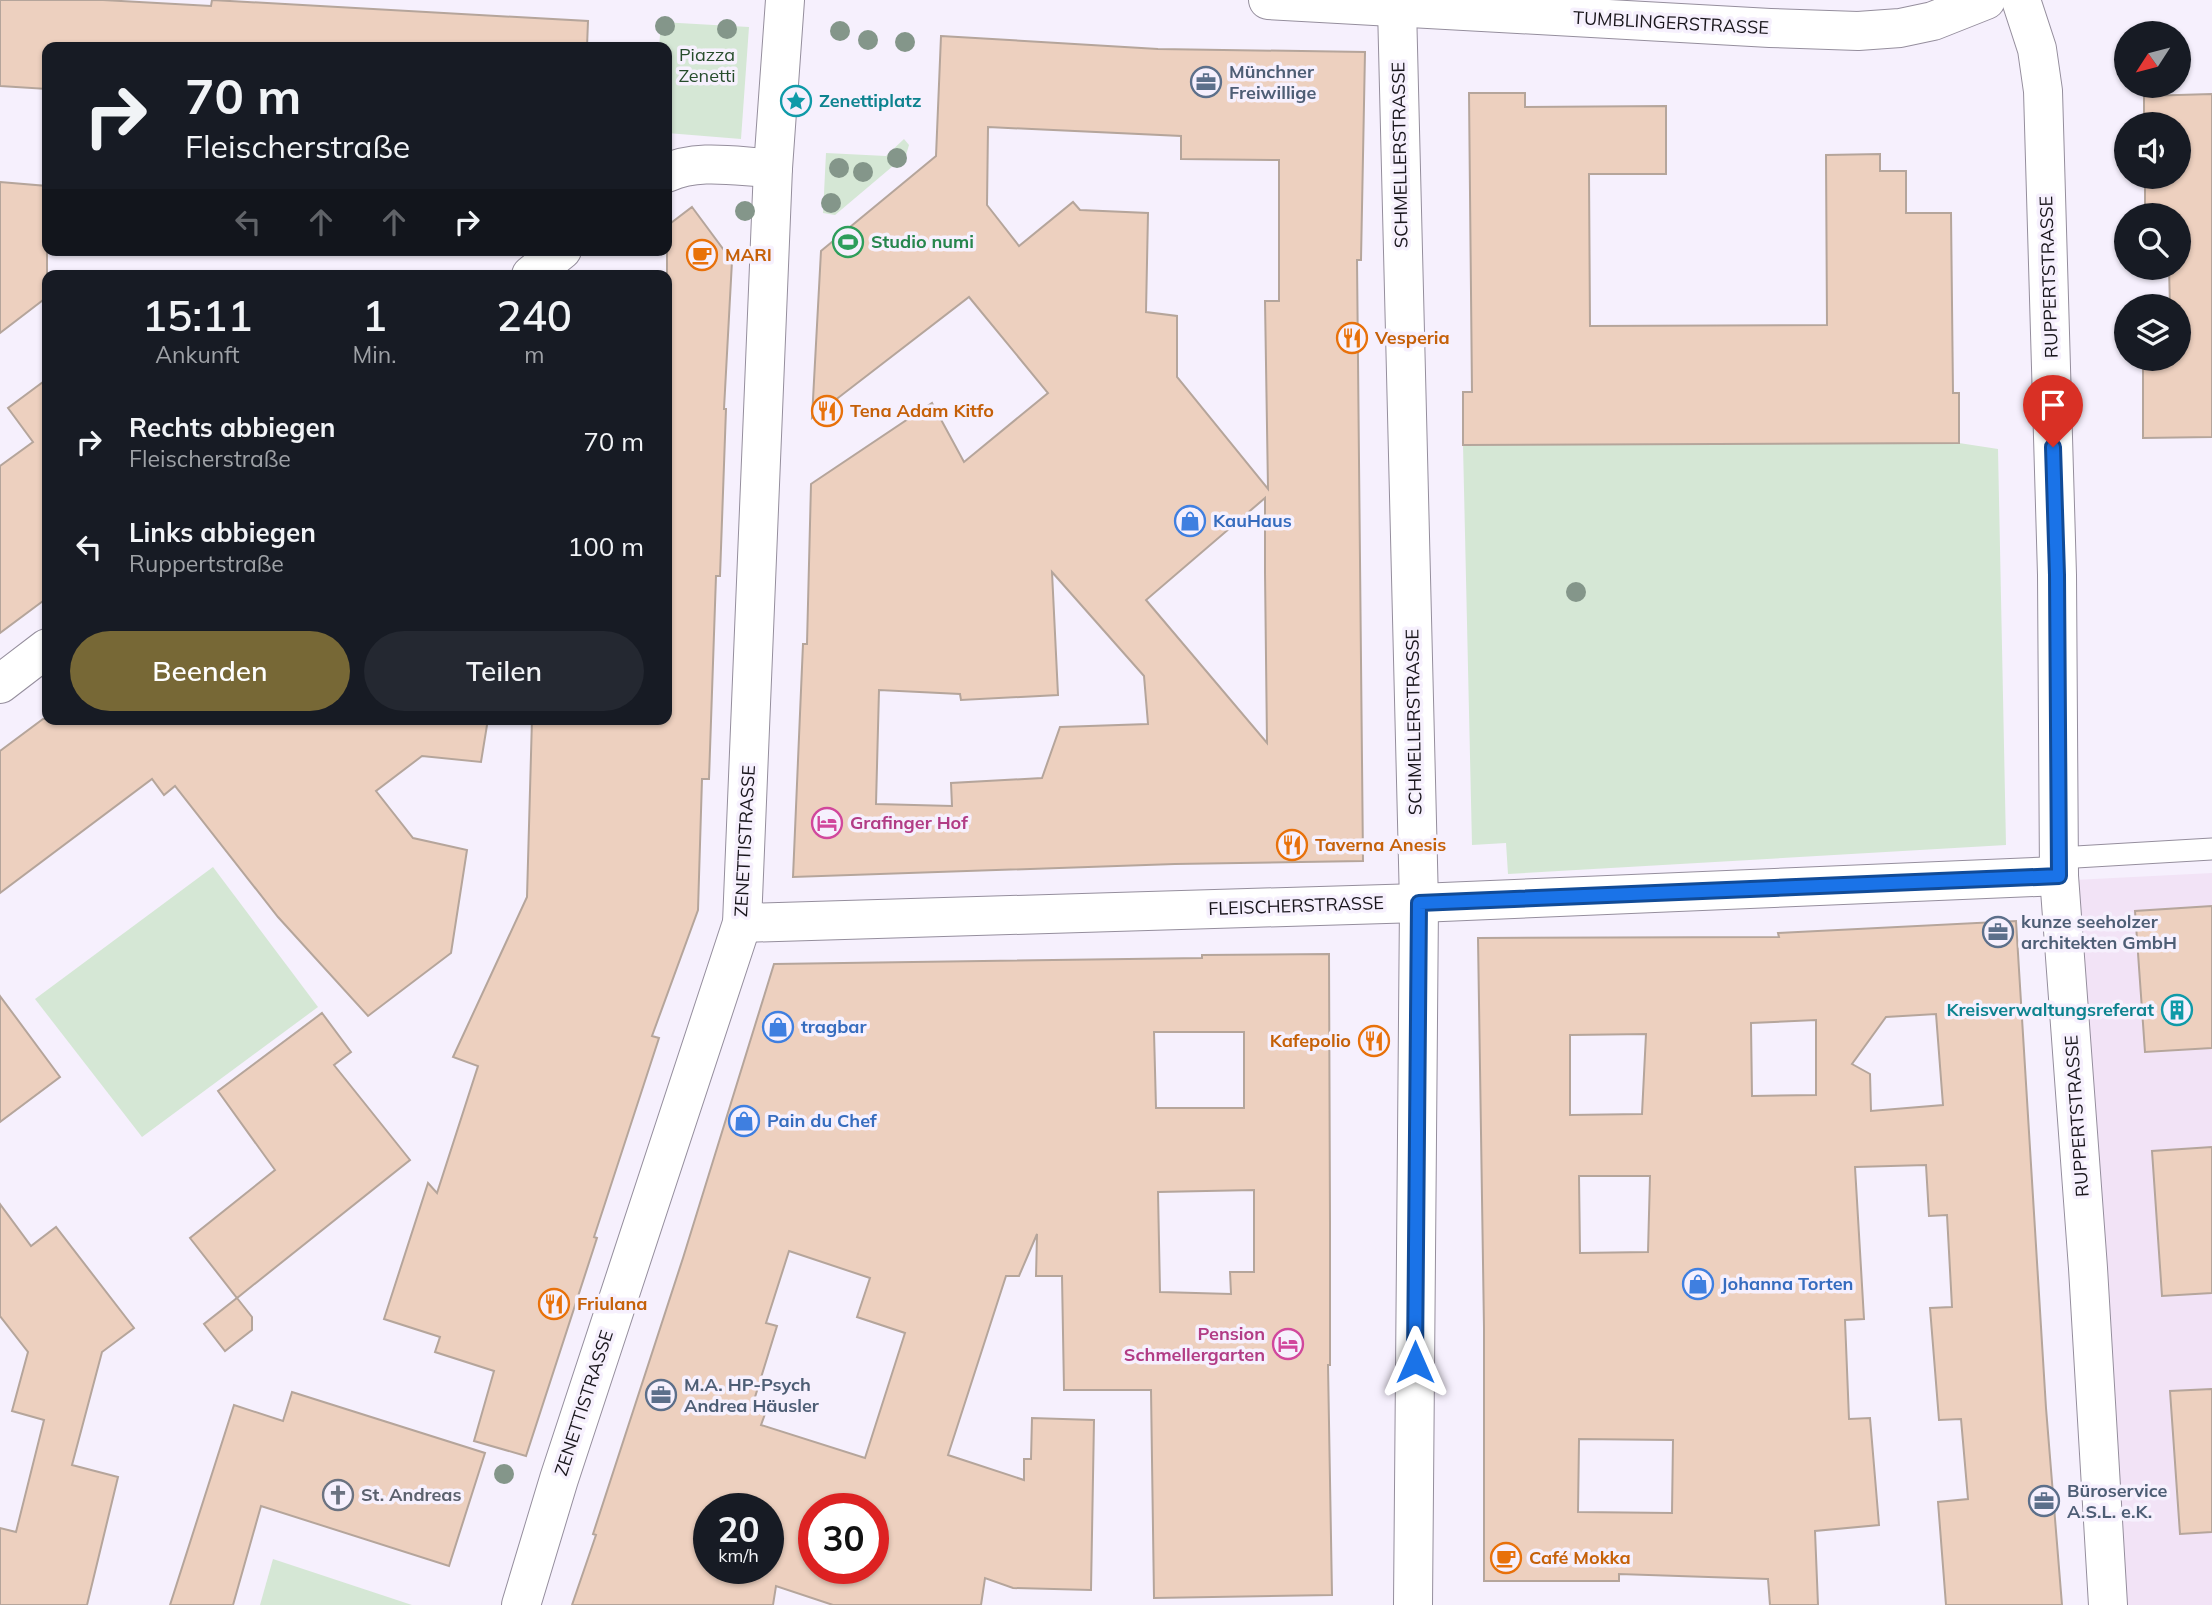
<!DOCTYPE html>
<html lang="de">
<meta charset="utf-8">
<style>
body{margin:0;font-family:Mulish,sans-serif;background:#242831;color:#f1f3f6;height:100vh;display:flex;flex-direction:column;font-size:26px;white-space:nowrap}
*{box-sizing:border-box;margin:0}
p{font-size:23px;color:#9ea1a6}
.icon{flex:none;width:38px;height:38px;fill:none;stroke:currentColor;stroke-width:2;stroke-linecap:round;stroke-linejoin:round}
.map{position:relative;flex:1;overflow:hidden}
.details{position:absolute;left:42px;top:270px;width:630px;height:455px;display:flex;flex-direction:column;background:#171b24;border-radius:14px;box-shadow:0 2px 5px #0004}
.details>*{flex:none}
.banner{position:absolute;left:42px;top:42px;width:630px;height:214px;border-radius:14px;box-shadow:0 2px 5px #0004;background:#171b24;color:#f1f3f6;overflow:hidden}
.needle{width:46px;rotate:234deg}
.controls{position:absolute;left:2114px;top:21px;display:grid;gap:14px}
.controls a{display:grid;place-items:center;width:77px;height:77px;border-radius:50%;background:#171b24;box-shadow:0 2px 5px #0004;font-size:35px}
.speed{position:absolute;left:693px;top:1493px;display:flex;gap:14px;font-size:35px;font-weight:700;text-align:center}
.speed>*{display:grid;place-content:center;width:91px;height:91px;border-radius:50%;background:#171b24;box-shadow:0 2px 5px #0004;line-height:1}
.speed small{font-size:18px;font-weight:400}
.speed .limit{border:10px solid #d22;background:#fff;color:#111}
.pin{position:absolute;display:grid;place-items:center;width:60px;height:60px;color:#fff;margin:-72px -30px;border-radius:50% 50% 50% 0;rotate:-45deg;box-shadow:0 0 7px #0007}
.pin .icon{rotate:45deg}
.me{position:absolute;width:77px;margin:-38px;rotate:0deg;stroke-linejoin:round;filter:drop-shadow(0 0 5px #0008)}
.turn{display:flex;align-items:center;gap:24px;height:147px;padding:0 28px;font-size:32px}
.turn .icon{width:91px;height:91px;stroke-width:2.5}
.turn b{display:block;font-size:49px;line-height:60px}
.lanes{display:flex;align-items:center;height:66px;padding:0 28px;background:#0003;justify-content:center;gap:35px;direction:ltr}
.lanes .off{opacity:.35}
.eta{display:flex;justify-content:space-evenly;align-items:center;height:119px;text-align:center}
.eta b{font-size:42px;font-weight:600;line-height:49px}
.primary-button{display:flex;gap:14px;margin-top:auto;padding:14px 28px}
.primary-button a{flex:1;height:80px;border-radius:42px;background:#776836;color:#fff;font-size:28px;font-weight:600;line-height:80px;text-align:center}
.primary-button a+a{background:#242831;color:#f1f3f6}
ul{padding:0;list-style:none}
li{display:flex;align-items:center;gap:21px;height:105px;padding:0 28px}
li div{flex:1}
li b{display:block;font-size:26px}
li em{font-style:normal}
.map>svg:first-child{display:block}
.commercial{fill:#f2e3f6}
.green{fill:#d5e7d5}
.building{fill:#edd0bf;stroke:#b5a59b;stroke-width:2;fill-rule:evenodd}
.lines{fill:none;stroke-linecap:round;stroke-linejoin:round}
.lane-casing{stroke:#958e9d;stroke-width:23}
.street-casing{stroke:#958e9d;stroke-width:40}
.secondary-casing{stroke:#958e9d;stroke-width:40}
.lane{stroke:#fff;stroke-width:21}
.street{stroke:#fff;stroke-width:38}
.secondary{stroke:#fff;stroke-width:38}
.tree{fill:#84968a}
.route-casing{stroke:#114b97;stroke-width:18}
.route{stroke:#1a73e8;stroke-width:12}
.labels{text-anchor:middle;stroke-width:7;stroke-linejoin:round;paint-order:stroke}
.street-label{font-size:18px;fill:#19161c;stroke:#f6f0fd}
.park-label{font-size:18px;fill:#264c2b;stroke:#f6f0fd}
.service-label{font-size:18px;font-weight:bold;fill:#4e5e75;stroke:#f6f0fd;text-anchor:start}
.culture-label{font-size:18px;font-weight:bold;fill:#0d838f;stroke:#f6f0fd;text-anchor:start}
.leisure-label{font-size:18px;font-weight:bold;fill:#27864d;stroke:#f6f0fd;text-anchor:start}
.food-label{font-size:18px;font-weight:bold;fill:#c56008;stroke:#f6f0fd;text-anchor:start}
.shop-label{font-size:18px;font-weight:bold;fill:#366cbe;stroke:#f6f0fd;text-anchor:start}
.hotel-label{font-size:18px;font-weight:bold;fill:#b23c85;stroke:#f6f0fd;text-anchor:start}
.worship-label{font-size:18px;font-weight:bold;fill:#5b616d;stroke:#f6f0fd;text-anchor:start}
</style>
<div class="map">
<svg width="2212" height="1605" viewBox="0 0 2212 1605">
<rect width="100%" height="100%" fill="#f6f0fd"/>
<!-- commercial -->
<path class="commercial" d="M2212 873V1605H2110L2074 880Z"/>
<!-- green -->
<g class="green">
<path d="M661 22 749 27 741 139 667 133V47H659Z"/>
<path d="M904 139 909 145 906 155 835 215 823 213 826 153 886 156Z"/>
<path d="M1959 443 1998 449 2006 845 1508 874 1506 843 1472 845 1463 445Z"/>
<path d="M213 867 318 1007 142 1137 35 999Z"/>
<path d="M273 1559 412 1605H260Z"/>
</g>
<!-- building -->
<g class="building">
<path d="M0 0H103L211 6 212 0 588 21 587 47H47V89L0 86Z"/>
<path d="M941 36 1158 49 1365 52 1361 260H1357L1363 861 1175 864 793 877 803 644H807L811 484 932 403 964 462 1048 393 969 297 812 418 821 251 936 156ZM988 127 1181 136V159L1279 160V301H1265L1268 489 1177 377V316L1146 312 1148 213 1080 210 1073 202 1019 246 987 205ZM1265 498V572L1267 743 1146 600ZM1052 572 1144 676 1148 724 1060 727 1042 778 951 783 952 806 876 804 879 690 960 694 961 700 1058 695Z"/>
<path d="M1469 93H1525V107L1666 106V174H1589L1590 326 1827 325 1826 155 1880 154V171H1906V213H1951L1953 393H1959V443L1463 445V392H1472Z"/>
<path d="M2212 94V437L2143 438V359H2179V306H2170L2169 268H2179V215H2169V212L2145 213V177H2179V124H2144V96Z"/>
<path d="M0 182 47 186V297L0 333Z"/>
<path d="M692 207 732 261 724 409H726L720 576H716L709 779H702L698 910 652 1036 659 1038 594 1237 597 1238 526 1456 474 1441 494 1371 435 1352 440 1337 384 1319 428 1183 437 1193 478 1066 453 1057 527 897 532 719H667V226Z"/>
<path d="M47 379V598L0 633V466L33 442 8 408Z"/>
<path d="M43 719H488L481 762 422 756 376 791 413 838 467 850 451 953 368 1016 278 917 175 786 164 795 152 779 0 893V751Z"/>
<path d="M2212 906V1048L2145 1052 2135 911Z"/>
<path d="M2016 921 2046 1408 2062 1605H1946L1938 1502 1968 1499 1961 1419 1939 1420 1930 1308 1952 1307 1947 1215 1929 1216 1926 1165 1855 1167 1864 1319 1845 1320 1849 1419 1870 1418 1879 1525 1815 1531 1818 1605H1770L1768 1579 1619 1574V1581H1484V1328L1478 938 1779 937 1778 933ZM1936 1014 1943 1105 1871 1111 1870 1074 1852 1064 1886 1017ZM1816 1020V1095L1752 1096 1751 1023ZM1646 1034 1642 1114 1570 1115V1035ZM1579 1176H1650L1648 1252 1580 1253ZM1579 1439 1673 1440 1672 1513 1578 1512Z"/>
<path d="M1329 954 1330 1223V1365H1328L1332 1595 1154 1598 1151 1390H1064L1062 1276H1036L1037 1234 1019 1276H1006L948 1455 1024 1480V1459H1031L1032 1418 1094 1420 1091 1590 1013 1588 985 1578 981 1605H833L776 1586 773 1605H572L596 1535 593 1534 683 1258 774 964 1202 958V955ZM1154 1032H1244V1108H1156ZM1254 1190V1272H1230L1231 1294 1160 1292 1158 1192ZM789 1251 870 1278 857 1317 905 1333 865 1458 761 1425 765 1414 751 1410 777 1326 766 1323ZM709 1508H768V1568H709ZM814 1508H873V1568H814Z"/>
<path d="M0 996 60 1077 0 1122Z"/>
<path d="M322 1013 351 1052 334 1065 410 1160 237 1298 190 1238 275 1170 218 1091Z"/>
<path d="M2212 1147V1293L2162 1296 2152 1151Z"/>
<path d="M0 1204 31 1246 56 1227 134 1328 102 1352 72 1465 118 1477 87 1605H0V1528L16 1532 44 1420 12 1411 28 1352 0 1316Z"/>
<path d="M237 1298 252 1317V1330L225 1351 204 1324Z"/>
<path d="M2212 1389V1532L2180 1534 2170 1391Z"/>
<path d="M292 1392 485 1453 449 1566 261 1506 233 1605H170L234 1405 283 1421Z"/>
</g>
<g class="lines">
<!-- lane casing -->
<g class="lane-casing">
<path id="lane" d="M2059 858 2212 849"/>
</g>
<!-- street casing -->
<g class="street-casing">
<g id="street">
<path d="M2021 0 2037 49 2043 91 2057 575 2059 876 2088 1268 2108 1605"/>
<path d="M1397 7 1419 903 1413 1605"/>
<path d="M667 173C698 158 739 167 773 168"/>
<path d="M531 275 562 250"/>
<path d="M0 684 47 648"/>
<path d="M742 923 1419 903 2059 876"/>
<path d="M521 1605 559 1479 742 923 773 168 785 0"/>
</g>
</g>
<!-- secondary casing -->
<g class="secondary-casing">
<path id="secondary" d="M1268 0 1770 28 1858 31 1900 28 1933 21 1986 0"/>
</g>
<!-- lane -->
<use href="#lane" class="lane"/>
<!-- street -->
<use href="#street" class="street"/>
<!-- secondary -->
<use href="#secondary" class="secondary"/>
</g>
<!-- trees -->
<g class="tree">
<circle cx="665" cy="26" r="10"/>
<circle cx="727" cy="29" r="10"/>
<circle cx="840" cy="31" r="10"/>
<circle cx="868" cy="40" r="10"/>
<circle cx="905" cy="42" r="10"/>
<circle cx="897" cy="158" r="10"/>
<circle cx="839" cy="168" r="10"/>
<circle cx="863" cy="172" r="10"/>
<circle cx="831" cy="203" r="10"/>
<circle cx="745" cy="211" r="10"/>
<circle cx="1576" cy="592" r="10"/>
<circle cx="504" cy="1474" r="10"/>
</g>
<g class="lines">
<!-- route casing -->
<g class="route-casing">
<path id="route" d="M1415 1362 1419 903 2059 876 2057 575 2053 447"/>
</g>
<!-- route -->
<use href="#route" class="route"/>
</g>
<!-- icons -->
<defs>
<g id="office-ring" transform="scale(1.575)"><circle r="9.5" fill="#f6f0fd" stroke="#5c6f8a" stroke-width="1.5"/><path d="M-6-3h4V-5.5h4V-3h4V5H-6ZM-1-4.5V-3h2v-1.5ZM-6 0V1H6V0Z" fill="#5c6f8a"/></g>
<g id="sight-ring" transform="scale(1.575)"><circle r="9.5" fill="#f6f0fd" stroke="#0f9aa8" stroke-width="1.5"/><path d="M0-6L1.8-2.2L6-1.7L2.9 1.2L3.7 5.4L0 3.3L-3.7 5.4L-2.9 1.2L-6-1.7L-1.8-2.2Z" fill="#0f9aa8"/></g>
<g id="stadium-ring" transform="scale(1.575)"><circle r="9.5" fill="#f6f0fd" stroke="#2e9e5b" stroke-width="1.5"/><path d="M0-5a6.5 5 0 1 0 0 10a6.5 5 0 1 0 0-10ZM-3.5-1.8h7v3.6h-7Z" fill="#2e9e5b"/></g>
<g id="cafe-ring" transform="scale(1.575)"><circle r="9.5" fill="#f6f0fd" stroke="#e8710a" stroke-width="1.5"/><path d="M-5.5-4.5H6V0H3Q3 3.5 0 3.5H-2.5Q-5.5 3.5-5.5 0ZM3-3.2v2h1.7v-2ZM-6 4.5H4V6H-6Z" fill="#e8710a"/></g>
<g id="restaurant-ring" transform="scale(1.575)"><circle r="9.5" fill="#f6f0fd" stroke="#e8710a" stroke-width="1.5"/><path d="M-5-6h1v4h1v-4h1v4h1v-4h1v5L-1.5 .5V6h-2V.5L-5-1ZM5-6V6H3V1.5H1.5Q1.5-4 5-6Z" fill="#e8710a"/></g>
<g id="shop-ring" transform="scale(1.575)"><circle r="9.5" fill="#f6f0fd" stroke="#3f7fe0" stroke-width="1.5"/><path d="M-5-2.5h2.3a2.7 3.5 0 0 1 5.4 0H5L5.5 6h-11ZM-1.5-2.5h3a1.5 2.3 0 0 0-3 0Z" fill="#3f7fe0"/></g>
<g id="hotel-ring" transform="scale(1.575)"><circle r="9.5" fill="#f6f0fd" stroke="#d1479c" stroke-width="1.5"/><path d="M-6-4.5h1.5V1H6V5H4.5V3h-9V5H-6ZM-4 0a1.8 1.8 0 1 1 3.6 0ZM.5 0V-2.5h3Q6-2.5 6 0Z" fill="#d1479c"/></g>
<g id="building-ring" transform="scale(1.575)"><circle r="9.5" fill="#f6f0fd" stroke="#0f9aa8" stroke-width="1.5"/><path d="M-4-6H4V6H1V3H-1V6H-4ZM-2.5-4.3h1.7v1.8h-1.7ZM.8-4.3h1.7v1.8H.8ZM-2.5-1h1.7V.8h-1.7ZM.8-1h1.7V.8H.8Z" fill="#0f9aa8"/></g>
<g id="church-ring" transform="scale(1.575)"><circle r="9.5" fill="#f6f0fd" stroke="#6b7280" stroke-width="1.5"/><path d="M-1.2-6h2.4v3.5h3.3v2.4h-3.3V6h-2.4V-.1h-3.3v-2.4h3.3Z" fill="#6b7280"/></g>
</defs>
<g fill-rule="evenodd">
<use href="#office-ring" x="1206" y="82"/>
<use href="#sight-ring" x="796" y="101"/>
<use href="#stadium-ring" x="848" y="242"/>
<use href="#cafe-ring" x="702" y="255"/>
<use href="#restaurant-ring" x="1352" y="338"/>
<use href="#restaurant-ring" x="827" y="411"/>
<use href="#shop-ring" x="1190" y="521"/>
<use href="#hotel-ring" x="827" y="823"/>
<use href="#restaurant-ring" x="1292" y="845"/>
<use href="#office-ring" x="1998" y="932"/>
<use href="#building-ring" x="2177" y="1010"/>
<use href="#shop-ring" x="778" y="1027"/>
<use href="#restaurant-ring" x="1374" y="1041"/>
<use href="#shop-ring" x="744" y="1121"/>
<use href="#shop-ring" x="1698" y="1284"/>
<use href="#restaurant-ring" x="554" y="1304"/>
<use href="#hotel-ring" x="1288" y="1344"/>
<use href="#office-ring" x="661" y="1395"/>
<use href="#church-ring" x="338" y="1495"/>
<use href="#office-ring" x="2044" y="1501"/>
<use href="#cafe-ring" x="1506" y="1558"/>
</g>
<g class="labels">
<!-- street labels -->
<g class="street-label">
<text transform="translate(1671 23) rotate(3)" y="6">TUMBLINGERSTRASSE</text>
<text transform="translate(1400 155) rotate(-91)" y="6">SCHMELLERSTRASSE</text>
<text transform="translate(2049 277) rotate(-92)" y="6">RUPPERTSTRASSE</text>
<text transform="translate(1414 722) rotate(-91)" y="6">SCHMELLERSTRASSE</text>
<text transform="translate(745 841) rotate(-87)" y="6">ZENETTISTRASSE</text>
<text transform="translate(1296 906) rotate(-2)" y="6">FLEISCHERSTRASSE</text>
<text transform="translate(2077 1116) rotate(-94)" y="6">RUPPERTSTRASSE</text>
<text transform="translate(584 1403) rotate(-72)" y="6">ZENETTISTRASSE</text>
</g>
<!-- park labels -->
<g class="park-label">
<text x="707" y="61">Piazza<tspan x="707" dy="21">Zenetti</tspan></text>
</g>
<!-- service labels -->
<g class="service-label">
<text x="1229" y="78">Münchner<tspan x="1229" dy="21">Freiwillige</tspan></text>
<text x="2021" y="928">kunze seeholzer<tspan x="2021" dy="21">architekten GmbH</tspan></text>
<text x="684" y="1391">M.A. HP-Psych<tspan x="684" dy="21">Andrea Häusler</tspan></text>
<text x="2067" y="1497">Büroservice<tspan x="2067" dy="21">A.S.L. e.K.</tspan></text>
</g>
<!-- culture labels -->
<g class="culture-label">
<text x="819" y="107">Zenettiplatz</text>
<text x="2154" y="1016" text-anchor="end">Kreisverwaltungsreferat</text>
</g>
<!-- leisure labels -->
<g class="leisure-label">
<text x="871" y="248">Studio numi</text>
</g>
<!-- food labels -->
<g class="food-label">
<text x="725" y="261">MARI</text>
<text x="1375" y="344">Vesperia</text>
<text x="850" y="417">Tena Adam Kitfo</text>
<text x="1315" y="851">Taverna Anesis</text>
<text x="1351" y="1047" text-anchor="end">Kafepolio</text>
<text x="577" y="1310">Friulana</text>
<text x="1529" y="1564">Café Mokka</text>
</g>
<!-- shop labels -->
<g class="shop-label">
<text x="1213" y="527">KauHaus</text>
<text x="801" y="1033">tragbar</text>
<text x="767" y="1127">Pain du Chef</text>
<text x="1721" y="1290">Johanna Torten</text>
</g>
<!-- hotel labels -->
<g class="hotel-label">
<text x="850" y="829">Grafinger Hof</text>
<text x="1265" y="1340" text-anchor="end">Pension<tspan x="1265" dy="21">Schmellergarten</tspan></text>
</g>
<!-- worship labels -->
<g class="worship-label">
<text x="361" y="1501">St. Andreas</text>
</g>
</g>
</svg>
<div class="controls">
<a><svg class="needle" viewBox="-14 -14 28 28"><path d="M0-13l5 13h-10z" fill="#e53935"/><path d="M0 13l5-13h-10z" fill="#9ea1a6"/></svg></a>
<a><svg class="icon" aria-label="sound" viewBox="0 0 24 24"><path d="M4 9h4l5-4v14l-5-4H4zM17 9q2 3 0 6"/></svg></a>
<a><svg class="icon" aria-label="search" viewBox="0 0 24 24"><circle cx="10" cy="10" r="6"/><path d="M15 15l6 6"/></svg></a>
<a><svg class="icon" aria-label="layers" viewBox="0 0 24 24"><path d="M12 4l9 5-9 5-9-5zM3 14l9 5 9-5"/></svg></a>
</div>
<div class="speed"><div>20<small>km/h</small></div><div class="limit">30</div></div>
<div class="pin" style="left:2053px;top:447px;background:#d93025"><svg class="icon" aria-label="arrive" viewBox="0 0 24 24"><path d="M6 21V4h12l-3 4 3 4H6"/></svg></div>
<svg class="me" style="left:1415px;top:1362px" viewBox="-20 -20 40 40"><path d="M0-17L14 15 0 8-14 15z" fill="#1a73e8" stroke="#fff" stroke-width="4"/></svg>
<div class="banner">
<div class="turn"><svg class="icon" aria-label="right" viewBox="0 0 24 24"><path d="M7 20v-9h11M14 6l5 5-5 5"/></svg><div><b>70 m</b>Fleischerstraße</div></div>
<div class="lanes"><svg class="icon off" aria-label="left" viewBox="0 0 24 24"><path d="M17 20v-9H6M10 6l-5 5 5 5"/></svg><svg class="icon off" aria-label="ahead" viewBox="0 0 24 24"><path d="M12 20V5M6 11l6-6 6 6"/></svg><svg class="icon off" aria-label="ahead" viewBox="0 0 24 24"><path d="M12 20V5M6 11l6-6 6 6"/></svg><svg class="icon" aria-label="right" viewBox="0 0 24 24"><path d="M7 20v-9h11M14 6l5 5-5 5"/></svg></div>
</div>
<section class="details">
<div class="eta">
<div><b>15:11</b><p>Ankunft</p></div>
<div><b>1</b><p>Min.</p></div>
<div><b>240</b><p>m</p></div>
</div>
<ul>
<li><svg class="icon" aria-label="right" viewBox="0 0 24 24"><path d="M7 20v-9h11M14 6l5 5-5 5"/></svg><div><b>Rechts abbiegen</b><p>Fleischerstraße</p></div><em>70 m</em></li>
<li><svg class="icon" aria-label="left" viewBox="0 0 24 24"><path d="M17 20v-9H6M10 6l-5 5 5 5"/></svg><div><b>Links abbiegen</b><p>Ruppertstraße</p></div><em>100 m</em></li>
</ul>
<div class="primary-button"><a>Beenden</a><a>Teilen</a></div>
</section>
</div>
